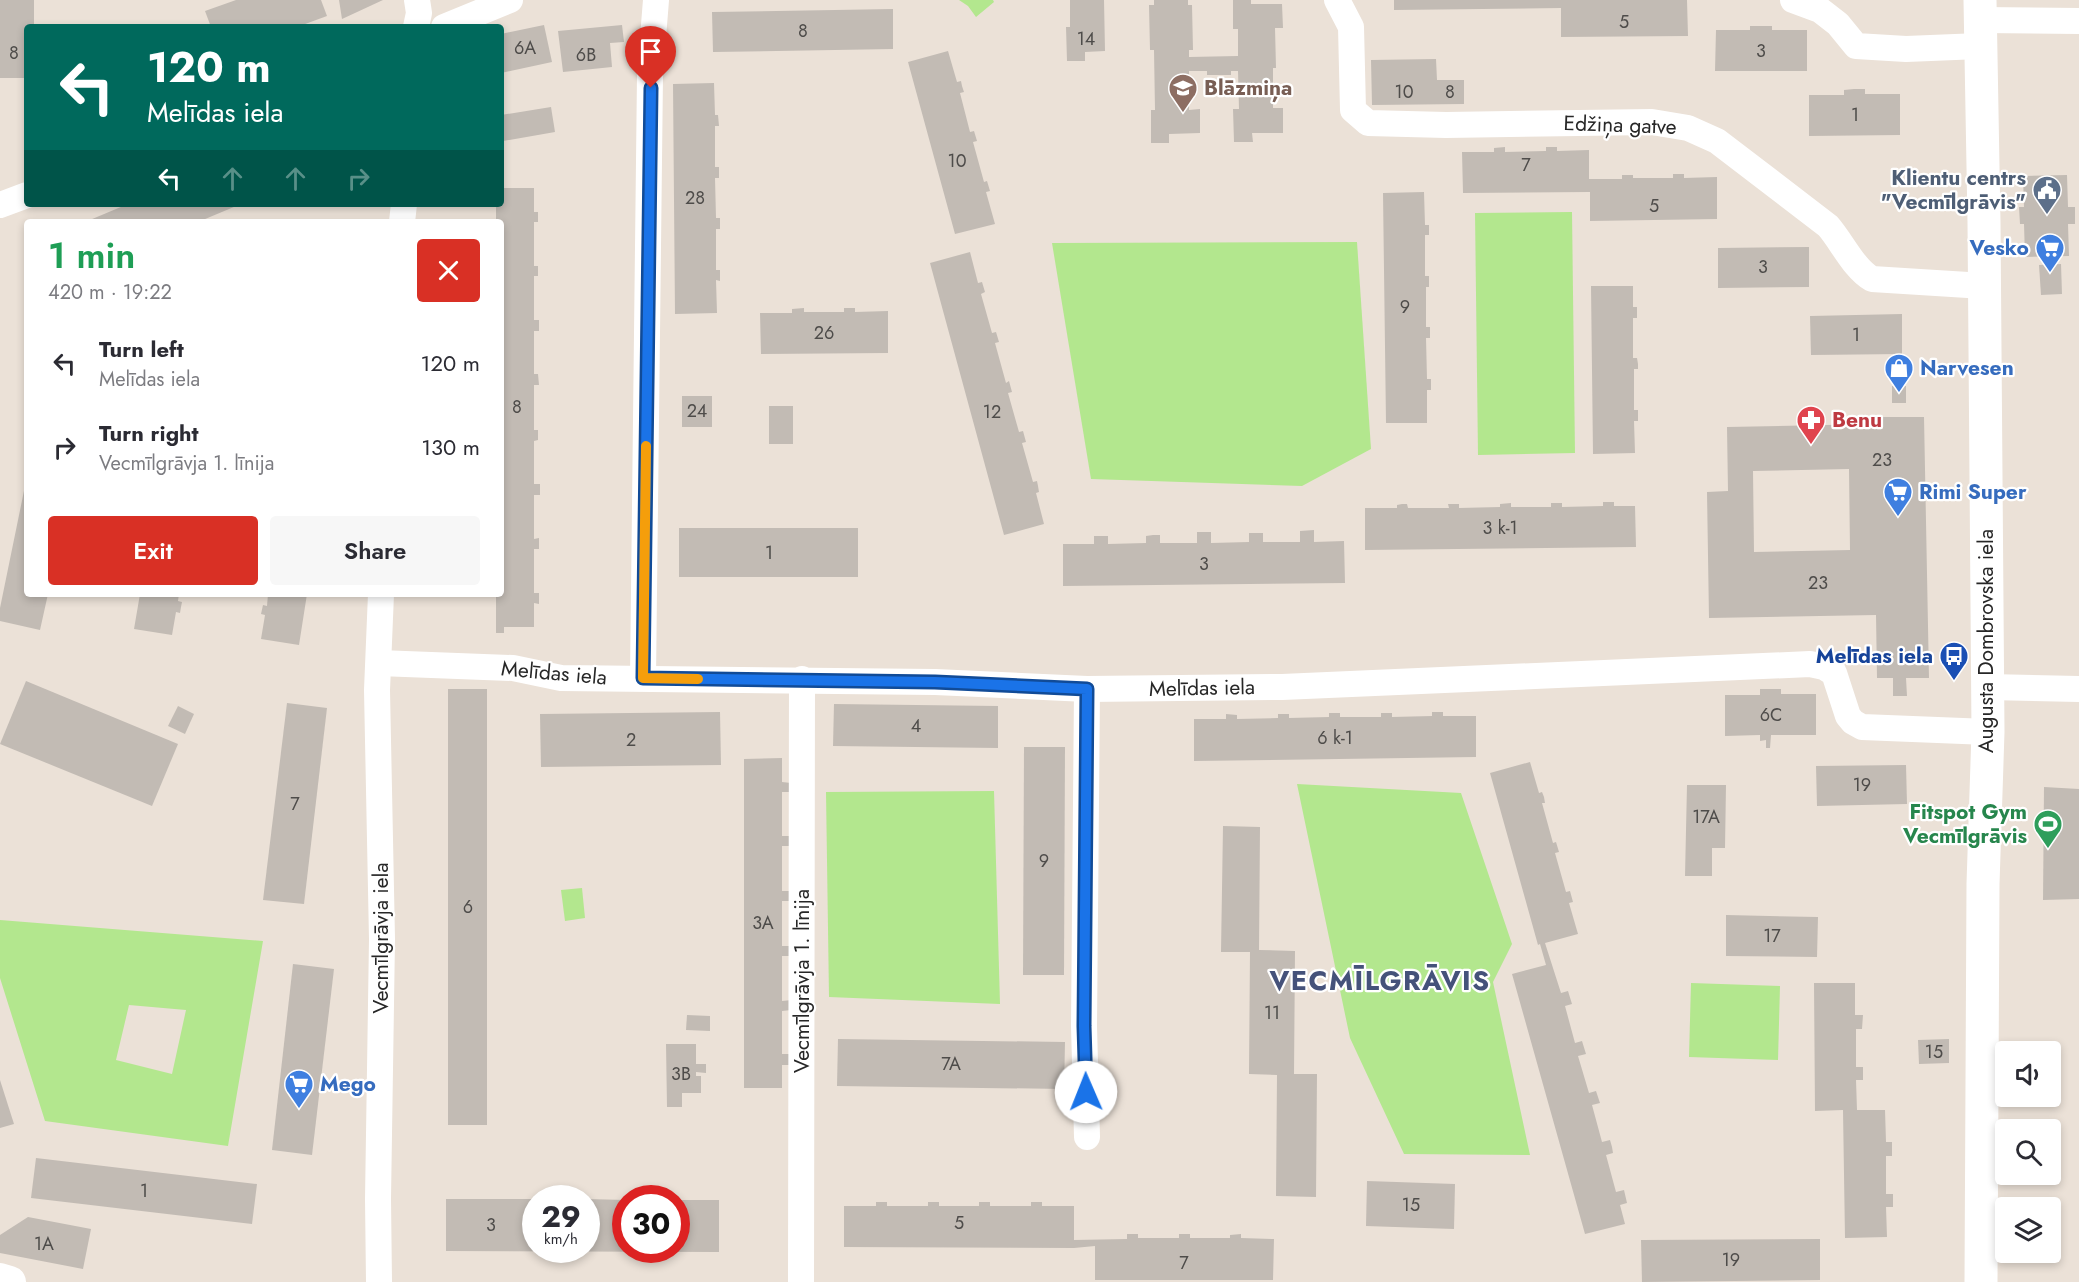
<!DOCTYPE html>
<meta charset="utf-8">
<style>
body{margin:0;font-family:Jost,sans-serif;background:#f7f7f7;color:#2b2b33;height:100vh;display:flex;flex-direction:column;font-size:22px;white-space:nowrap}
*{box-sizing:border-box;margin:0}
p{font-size:20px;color:#7c7c81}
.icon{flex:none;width:33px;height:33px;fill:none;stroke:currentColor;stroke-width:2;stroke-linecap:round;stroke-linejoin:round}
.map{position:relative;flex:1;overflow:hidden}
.sheet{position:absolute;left:24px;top:219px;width:480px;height:378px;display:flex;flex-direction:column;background:#fff;border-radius:6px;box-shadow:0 3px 9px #0003}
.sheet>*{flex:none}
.guide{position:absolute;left:24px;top:24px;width:480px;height:183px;border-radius:6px;box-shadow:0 3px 9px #0003;background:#00695c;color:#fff;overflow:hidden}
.buttons{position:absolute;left:1995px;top:1041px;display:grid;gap:12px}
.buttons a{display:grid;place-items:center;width:66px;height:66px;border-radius:6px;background:#fff;box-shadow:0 3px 9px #0003;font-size:30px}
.speed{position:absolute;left:522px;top:1185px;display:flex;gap:12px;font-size:30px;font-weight:700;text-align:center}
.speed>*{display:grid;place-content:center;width:78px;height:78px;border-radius:50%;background:#fff;box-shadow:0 3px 9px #0003;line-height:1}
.speed small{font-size:15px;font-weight:400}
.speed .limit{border:9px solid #d22;background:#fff;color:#111}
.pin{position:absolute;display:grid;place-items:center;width:51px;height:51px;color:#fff;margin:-62px -26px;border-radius:50% 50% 50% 0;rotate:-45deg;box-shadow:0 0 6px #0007}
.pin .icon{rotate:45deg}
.me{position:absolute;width:66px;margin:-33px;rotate:359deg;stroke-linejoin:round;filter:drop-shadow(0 0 4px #0008)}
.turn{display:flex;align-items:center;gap:21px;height:126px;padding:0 24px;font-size:27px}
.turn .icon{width:78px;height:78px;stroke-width:2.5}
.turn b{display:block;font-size:42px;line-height:51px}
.lanes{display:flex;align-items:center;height:57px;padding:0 24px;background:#0003;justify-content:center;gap:30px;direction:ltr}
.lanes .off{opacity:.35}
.round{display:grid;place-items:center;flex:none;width:63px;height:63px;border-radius:6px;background:#f7f7f7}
.summary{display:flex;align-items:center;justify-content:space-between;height:102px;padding:0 24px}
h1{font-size:36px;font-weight:600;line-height:45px;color:#1e9e55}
.cta{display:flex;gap:12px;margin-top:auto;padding:12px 24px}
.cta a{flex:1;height:69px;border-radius:6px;background:#d93025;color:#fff;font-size:24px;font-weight:600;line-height:69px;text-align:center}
.cta a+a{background:#f7f7f7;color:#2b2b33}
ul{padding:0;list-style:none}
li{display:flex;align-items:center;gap:18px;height:84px;padding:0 24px}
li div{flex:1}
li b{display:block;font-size:22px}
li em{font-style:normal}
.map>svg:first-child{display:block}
.green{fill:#b3e78e;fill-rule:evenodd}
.building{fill:#c2bbb4;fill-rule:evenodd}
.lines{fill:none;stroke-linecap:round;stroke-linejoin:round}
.minor{stroke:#fff;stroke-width:26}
.tertiary{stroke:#fff;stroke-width:32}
.secondary{stroke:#fff;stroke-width:33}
.route-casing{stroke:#114b97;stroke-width:15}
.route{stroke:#1a73e8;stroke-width:10}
.slow{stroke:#f59e0b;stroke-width:10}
.labels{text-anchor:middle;stroke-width:4.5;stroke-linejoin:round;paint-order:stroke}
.number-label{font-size:18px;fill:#4e4c4a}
.education-label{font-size:21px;font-weight:bold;fill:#785e54;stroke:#fff;text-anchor:start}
.street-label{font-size:21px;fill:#272727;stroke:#fff}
.service-label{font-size:21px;font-weight:bold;fill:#4e5e75;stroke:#fff;text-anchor:end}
.shop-label{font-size:21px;font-weight:bold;fill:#366cbe;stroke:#fff;text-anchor:start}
.health-label{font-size:21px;font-weight:bold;fill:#be3a42;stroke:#fff;text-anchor:start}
.transit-label{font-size:21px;font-weight:bold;fill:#164399;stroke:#fff;text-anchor:end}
.leisure-label{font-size:21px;font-weight:bold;fill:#27864d;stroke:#fff;text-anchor:end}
.district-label{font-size:27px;font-weight:bold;letter-spacing:1.5px;fill:#45527a;stroke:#fff}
</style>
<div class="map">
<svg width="2079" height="1282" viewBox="0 0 2079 1282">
<rect width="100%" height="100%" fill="#ebe1d7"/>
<!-- green -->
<g class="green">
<path d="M959 0H993L994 2 976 17 968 6Z"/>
<path d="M1572 212 1575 453 1478 455 1475 213Z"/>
<path d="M1357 242 1371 449 1302 486 1091 479 1052 243Z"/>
<path d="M1297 784 1461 793 1512 944 1493 982 1530 1155 1404 1154 1350 1038Z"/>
<path d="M994 791 1000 1004 829 997 826 792Z"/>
<path d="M582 888 585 918 565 921 561 890Z"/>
<path d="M0 920 263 941 228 1146 45 1121 0 978ZM129 1005 186 1010 172 1074 116 1060Z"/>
<path d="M1691 983 1780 986 1778 1060 1689 1057Z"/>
</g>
<!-- building -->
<g class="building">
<path d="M0 0H34V27H27V78H0Z"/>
<path d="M236 0H321L327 16 297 27H211L205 11Z"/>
<path d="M339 0H383L342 19Z"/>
<path d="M1070 0H1104L1105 51 1085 52V61H1067L1066 27H1070Z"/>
<path d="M1154 0H1188V5H1192L1193 50H1189V57L1238 56V29H1233V0H1251V4H1282L1283 28H1275L1276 68H1273V108H1283V133H1252L1253 142H1234L1233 109H1239L1238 71H1231V75H1207V71H1189V110L1200 109V133L1169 134V143H1151V110H1155L1154 50H1150L1149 5H1154Z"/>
<path d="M1394 0H1687L1688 36 1561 37V8L1394 10Z"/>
<path d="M893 9V49L713 52 712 12Z"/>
<path d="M544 25 552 62 501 73V34Z"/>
<path d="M622 25 624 42 610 43 612 67 563 72 558 31Z"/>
<path d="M1750 26H1772V30H1807V71H1715L1716 30H1750Z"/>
<path d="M948 51 957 82 961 81 962 86 964 92 960 93 970 132 974 131 977 141 973 142 984 182 987 181 990 191 986 192 995 224 955 234 908 62Z"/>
<path d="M1436 59 1437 80H1464V104L1372 105 1371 60Z"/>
<path d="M714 83 715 115H718L719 126H715V167H719V178H715L716 218H720V229H716V270H720V281L716 280 717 313 675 314 673 84Z"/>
<path d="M1854 89H1865V94H1900V135L1809 136V95H1844V90Z"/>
<path d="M551 107 555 132 503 141 501 115Z"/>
<path d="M1505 147V152L1546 151V147H1557V151L1589 150V179H1622V175H1633V178H1673V174H1684V178L1717 177V219L1590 221V192L1463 193 1462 152H1494V148Z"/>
<path d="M2067 175 2068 207H2075V224H2068L2069 256 2025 257 2024 224H2020L2019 207H2024L2023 176Z"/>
<path d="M501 182H504V188H534V212H538V222H534V266H538V276H534V320H539V331H534V374H538L539 385H534V430H538V440L534 441V484H540V495H534V539L539 538V549H534V593H539V604L534 603V627H504V633H496V594H501V222H496V204H501Z"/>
<path d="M1424 192 1425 225H1429V235H1425V276H1429V287H1426V327H1430V338H1426L1427 379H1431V390H1427V423H1386L1383 193Z"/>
<path d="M128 204H241L198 222H85Z"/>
<path d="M1809 247V287L1718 288V248Z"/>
<path d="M970 252 978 283 982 282 985 292 981 294 992 333 996 332 999 342 995 343 1006 383 1009 381 1012 392 1008 393 1019 432 1023 431 1026 442 1022 443 1033 482 1037 481 1038 486 1039 492 1036 493 1044 524 1004 535 930 263Z"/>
<path d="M2061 264 2062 294 2041 295 2039 265Z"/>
<path d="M1591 286H1633V307H1637V318H1633V358H1637L1638 364V369H1634V410H1638V421H1634L1635 453 1593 454Z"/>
<path d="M804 308V312H844V308H855V312L888 311V353L761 354 760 313H792V309Z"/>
<path d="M1902 314V354L1811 355 1810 316Z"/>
<rect x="1892" y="386" width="14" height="17"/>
<rect x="682" y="396" width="30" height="31"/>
<rect x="769" y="406" width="24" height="38"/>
<path d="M1872 417H1924L1929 678H1906L1907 696H1893V678H1877L1876 615 1709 618 1707 492 1728 491 1727 427 1873 424ZM1849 469 1850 550 1754 552 1753 471Z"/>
<path d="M26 481 27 594H48L40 630 0 621V608Z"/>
<path d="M1603 502H1614V506H1635L1636 547 1365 550V508H1397V505L1402 504H1407L1408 508H1449L1448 504H1459V508L1500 507V504L1511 503V507H1551V503H1562V507L1603 506Z"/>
<rect x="679" y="528" width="179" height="49"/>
<path d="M1314 530V542L1344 541 1345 583 1063 586V544H1094V536H1108V544L1146 543V536L1153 535H1160V543H1197V532H1211V543L1249 542V533H1263V542H1300V531Z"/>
<path d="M140 594H179L178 601 182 602 181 607 180 613 176 612 172 635 134 629Z"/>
<path d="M268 594H307L299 645 261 639 265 615 261 614 263 605 267 606Z"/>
<path d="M26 681 178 744 152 806 0 744Z"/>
<rect x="448" y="689" width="39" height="436"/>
<path d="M1760 689H1781V694H1816V735H1771L1770 748H1766V740L1760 741V735L1725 736V695H1760Z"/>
<path d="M287 703 327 708 304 904 263 900Z"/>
<path d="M834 704 998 706V748L833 746Z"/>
<path d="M178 706 194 714 185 734 168 726Z"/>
<path d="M720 712 721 765 541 767 540 714Z"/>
<path d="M1432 712H1443V716H1476V757L1194 761V719H1226V714L1237 715V719L1278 718V714H1289V718L1329 717V713H1340V717H1381V713H1392V717L1432 716Z"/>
<path d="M1024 747H1065L1064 975H1023Z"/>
<path d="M782 758V782L791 783V792H782V836H791V846H782V891H791V901H782V946H791L792 956H782V1001L792 1000 791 1010 782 1011V1054H791V1065H782V1088H744V759Z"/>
<path d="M1530 762 1539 793 1542 792 1544 797 1545 803H1542L1553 843 1556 842 1559 852 1555 853 1566 892 1570 891 1573 902 1569 903 1578 934 1545 943 1561 993 1568 991 1572 1004 1565 1006 1575 1043 1582 1041 1586 1054 1578 1056 1589 1093 1596 1091 1600 1103 1592 1105 1602 1142 1610 1140 1612 1147 1613 1153 1606 1155 1616 1192 1624 1190 1627 1203 1620 1205 1625 1224 1585 1234 1512 974 1546 965 1540 944 1538 945 1490 773Z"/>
<path d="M1906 765 1907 804 1817 806 1816 766Z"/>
<path d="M1687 785H1726L1725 848H1712V876H1685Z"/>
<path d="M2044 787 2079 789V899L2043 900Z"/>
<path d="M1223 826 1260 827 1259 950 1295 951 1294 1074H1317L1316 1197 1276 1196 1277 1075 1249 1074 1250 952H1221Z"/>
<path d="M1726 915 1818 917 1817 957 1726 956Z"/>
<path d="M293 964 334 969 312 1155 272 1150Z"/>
<path d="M1814 983H1855V1015H1863L1862 1029H1856V1067H1863V1080H1856L1857 1110H1885L1886 1142H1892V1156H1886V1194H1893V1207H1886L1887 1237 1845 1238 1843 1110 1815 1111Z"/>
<path d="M687 1015 710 1016V1031L686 1030Z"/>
<path d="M838 1039 1065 1042 1064 1089 837 1086Z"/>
<path d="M1949 1039V1063L1919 1064 1918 1040Z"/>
<path d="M666 1044H696V1064H706V1073L696 1072V1076H701V1093H682V1107H667Z"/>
<path d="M0 1080 14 1124 0 1128Z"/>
<path d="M2019 1096H2052L2053 1104 2020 1106Z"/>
<rect x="2050" y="1156" width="5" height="20"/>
<path d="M36 1158 257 1184 252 1224 31 1198Z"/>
<path d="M1367 1181 1455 1184 1454 1229 1366 1226Z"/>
<path d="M446 1199H536V1250H586V1199L626 1200V1250H676V1200H719V1252L446 1251Z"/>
<path d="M876 1202H887V1206H928V1202H939V1206H979V1202H990V1206H1031V1202H1042V1206H1074V1240L1127 1239V1234H1138V1238H1179V1234H1190V1238H1230V1235L1241 1234V1238L1274 1239 1273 1280H1095V1246L1074 1248 844 1247V1206H876Z"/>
<path d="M28 1217 91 1229 83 1269 0 1253V1235Z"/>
<path d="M1820 1239V1280L1642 1282 1641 1240Z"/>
</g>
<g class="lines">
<!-- minor -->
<g class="minor">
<path d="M1337 0 1351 27 1353 110 1368 123 1446 125 1652 122 1688 128 1717 141 1828 226C1842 242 1854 269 1872 279L1984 286"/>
<path d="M1793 0 1820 10 1838 24 1856 46 1906 49 1980 46"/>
<path d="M1980 20 2079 21"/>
<path d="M416 27 419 13 417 0"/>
<path d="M444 27 510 0"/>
<path d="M0 205 27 195"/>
<path d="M402 222 404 204"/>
<path d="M379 663 513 668 561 678 935 682 1087 689 1282 687 1810 664 1824 667 1834 673 1848 716 1853 722 1862 727 1988 732"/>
<path d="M643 678 650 75 656 0"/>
<path d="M1988 687 2079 689"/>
<path d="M1087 689 1084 1026 1087 1137"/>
<path d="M379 1282 378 1199 382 939 377 690 381 594"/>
<path d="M801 1282 802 679"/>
</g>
<!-- tertiary -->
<path class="tertiary" d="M0 1279 10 1282"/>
<!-- secondary -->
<path class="secondary" d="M1980 0 1984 222 1988 732 1983 884 1981 1282"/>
</g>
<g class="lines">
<!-- route casing -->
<g class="route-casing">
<path id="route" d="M651 88 643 678 935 682 1087 689 1084 1026 1086 1092"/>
</g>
<!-- route -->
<use href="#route" class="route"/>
<!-- slow -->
<path class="slow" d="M646 446 643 678 698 679"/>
</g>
<!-- icons -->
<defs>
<g id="school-pin" transform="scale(1.5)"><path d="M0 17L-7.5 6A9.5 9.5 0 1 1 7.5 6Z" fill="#8d6e63" stroke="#fff"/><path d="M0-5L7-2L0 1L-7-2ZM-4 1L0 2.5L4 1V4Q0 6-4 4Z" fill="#fff"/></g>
<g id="civic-pin" transform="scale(1.5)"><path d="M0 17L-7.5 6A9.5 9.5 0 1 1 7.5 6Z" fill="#5c6f8a" stroke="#fff"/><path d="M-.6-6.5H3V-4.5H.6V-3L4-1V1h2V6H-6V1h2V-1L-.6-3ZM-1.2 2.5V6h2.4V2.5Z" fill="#fff"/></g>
<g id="supermarket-pin" transform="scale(1.5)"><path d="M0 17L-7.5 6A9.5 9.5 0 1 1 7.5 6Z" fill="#3f7fe0" stroke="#fff"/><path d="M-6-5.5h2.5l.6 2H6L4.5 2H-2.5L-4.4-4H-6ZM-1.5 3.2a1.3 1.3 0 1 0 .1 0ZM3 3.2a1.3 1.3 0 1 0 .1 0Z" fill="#fff"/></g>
<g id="shop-pin" transform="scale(1.5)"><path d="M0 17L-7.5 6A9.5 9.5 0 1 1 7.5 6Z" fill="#3f7fe0" stroke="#fff"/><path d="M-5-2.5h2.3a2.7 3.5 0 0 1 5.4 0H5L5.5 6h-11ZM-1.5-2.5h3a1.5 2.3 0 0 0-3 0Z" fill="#fff"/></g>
<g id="pharmacy-pin" transform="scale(1.5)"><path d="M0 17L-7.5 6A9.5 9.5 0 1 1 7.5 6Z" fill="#e0444e" stroke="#fff"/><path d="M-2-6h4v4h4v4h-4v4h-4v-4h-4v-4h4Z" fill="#fff"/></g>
<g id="bus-pin" transform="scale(1.5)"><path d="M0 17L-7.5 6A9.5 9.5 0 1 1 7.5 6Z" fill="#1a4fb4" stroke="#fff"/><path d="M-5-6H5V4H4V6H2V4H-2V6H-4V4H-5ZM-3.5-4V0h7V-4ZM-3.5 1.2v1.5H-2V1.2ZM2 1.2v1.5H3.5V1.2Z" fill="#fff"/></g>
<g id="stadium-pin" transform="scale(1.5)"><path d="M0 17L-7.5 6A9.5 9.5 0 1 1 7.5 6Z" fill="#2e9e5b" stroke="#fff"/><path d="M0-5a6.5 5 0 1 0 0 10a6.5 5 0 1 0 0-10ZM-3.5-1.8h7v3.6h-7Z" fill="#fff"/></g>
</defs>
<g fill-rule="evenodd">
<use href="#school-pin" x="1183" y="88"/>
<use href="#civic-pin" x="2047" y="190"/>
<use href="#supermarket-pin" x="2050" y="248"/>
<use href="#shop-pin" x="1899" y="368"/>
<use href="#pharmacy-pin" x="1811" y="420"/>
<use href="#supermarket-pin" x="1898" y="492"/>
<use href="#bus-pin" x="1954" y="656"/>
<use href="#stadium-pin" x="2048" y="824"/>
<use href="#supermarket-pin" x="299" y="1084"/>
</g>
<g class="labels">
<!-- number labels -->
<g class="number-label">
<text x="1624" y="28">5</text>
<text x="803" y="37">8</text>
<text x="1086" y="45">14</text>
<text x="525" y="54">6A</text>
<text x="1761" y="57">3</text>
<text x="14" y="59">8</text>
<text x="586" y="61">6B</text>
<text x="1404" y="98">10</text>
<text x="1450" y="98">8</text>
<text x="1855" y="121">1</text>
<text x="957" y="167">10</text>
<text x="1526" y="171">7</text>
<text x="695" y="204">28</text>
<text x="1654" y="212">5</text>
<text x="1763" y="273">3</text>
<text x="1405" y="313">9</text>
<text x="824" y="339">26</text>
<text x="1856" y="341">1</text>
<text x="517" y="413">8</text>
<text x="697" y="417">24</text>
<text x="992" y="418">12</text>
<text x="1882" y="466">23</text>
<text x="1500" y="534">3 k-1</text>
<text x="769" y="559">1</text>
<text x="1204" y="570">3</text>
<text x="1818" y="589">23</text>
<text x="1771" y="721">6C</text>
<text x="916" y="732">4</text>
<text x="1335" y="744">6 k-1</text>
<text x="631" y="746">2</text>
<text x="1862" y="791">19</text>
<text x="295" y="810">7</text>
<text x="1706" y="823">17A</text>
<text x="1044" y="867">9</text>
<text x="468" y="913">6</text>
<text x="763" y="929">3A</text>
<text x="1772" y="942">17</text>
<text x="1272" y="1019">11</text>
<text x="1934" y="1058">15</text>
<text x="951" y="1070">7A</text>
<text x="681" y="1080">3B</text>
<text x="144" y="1197">1</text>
<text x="1411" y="1211">15</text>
<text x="959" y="1229">5</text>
<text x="491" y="1231">3</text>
<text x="44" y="1250">1A</text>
<text x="1731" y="1266">19</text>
<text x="1184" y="1269">7</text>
</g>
<!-- education labels -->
<g class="education-label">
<text x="1204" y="95">Blāzmiņa</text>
</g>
<!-- street labels -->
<g class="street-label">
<text transform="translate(1620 125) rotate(2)" y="7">Edžiņa gatve</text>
<text transform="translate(1986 641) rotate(-90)" y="7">Augusta Dombrovska iela</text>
<text transform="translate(554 673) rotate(5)" y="7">Melīdas iela</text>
<text transform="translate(1202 688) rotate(-1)" y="7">Melīdas iela</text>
<text transform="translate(381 938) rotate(-90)" y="7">Vecmīlgrāvja iela</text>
<text transform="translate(802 981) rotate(-90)" y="7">Vecmīlgrāvja 1. līnija</text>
</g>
<!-- service labels -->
<g class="service-label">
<text x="2026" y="185">Klientu centrs<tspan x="2026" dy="24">"Vecmīlgrāvis"</tspan></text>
</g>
<!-- shop labels -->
<g class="shop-label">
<text x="2029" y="255" text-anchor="end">Vesko</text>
<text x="1920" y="375">Narvesen</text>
<text x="1919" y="499">Rimi Super</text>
<text x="320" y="1091">Mego</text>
</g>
<!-- health labels -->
<g class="health-label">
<text x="1832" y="427">Benu</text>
</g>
<!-- transit labels -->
<g class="transit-label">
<text x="1933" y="663">Melīdas iela</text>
</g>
<!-- leisure labels -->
<g class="leisure-label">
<text x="2027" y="819">Fitspot Gym<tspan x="2027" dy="24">Vecmīlgrāvis</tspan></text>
</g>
<!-- district labels -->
<g class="district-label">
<text x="1380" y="990">VECMĪLGRĀVIS</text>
</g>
</g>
</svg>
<div class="buttons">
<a><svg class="icon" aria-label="sound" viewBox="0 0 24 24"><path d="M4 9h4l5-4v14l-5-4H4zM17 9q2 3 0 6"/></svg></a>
<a><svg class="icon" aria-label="search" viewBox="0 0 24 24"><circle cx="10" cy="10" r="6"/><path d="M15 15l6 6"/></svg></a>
<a><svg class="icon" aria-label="layers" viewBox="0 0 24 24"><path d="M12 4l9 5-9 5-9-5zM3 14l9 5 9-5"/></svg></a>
</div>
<div class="speed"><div>29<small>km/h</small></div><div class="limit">30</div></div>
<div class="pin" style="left:651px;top:88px;background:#d93025"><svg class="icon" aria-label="arrive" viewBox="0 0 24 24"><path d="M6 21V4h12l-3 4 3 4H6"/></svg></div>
<svg class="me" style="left:1086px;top:1092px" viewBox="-20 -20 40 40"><circle r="19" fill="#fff"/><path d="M0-13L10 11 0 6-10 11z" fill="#1a73e8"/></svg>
<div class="guide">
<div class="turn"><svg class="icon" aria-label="left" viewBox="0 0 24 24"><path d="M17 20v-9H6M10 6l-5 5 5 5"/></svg><div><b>120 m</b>Melīdas iela</div></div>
<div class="lanes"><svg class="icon" aria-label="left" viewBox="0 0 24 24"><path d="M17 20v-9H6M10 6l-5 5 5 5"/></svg><svg class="icon off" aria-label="ahead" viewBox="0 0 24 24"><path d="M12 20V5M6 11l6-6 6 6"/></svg><svg class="icon off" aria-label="ahead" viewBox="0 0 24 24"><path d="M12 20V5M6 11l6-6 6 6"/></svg><svg class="icon off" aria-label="right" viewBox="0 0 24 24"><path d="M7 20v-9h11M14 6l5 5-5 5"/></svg></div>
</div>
<section class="sheet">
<div class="summary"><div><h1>1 min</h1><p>420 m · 19:22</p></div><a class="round" style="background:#d93025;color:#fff"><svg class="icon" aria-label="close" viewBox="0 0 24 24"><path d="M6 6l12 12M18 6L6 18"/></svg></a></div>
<ul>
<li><svg class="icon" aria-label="left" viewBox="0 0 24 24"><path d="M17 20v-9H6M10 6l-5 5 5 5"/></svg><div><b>Turn left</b><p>Melīdas iela</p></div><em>120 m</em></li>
<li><svg class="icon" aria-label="right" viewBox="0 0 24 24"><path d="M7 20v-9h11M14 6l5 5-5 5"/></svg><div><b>Turn right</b><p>Vecmīlgrāvja 1. līnija</p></div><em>130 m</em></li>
</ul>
<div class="cta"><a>Exit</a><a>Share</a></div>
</section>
</div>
